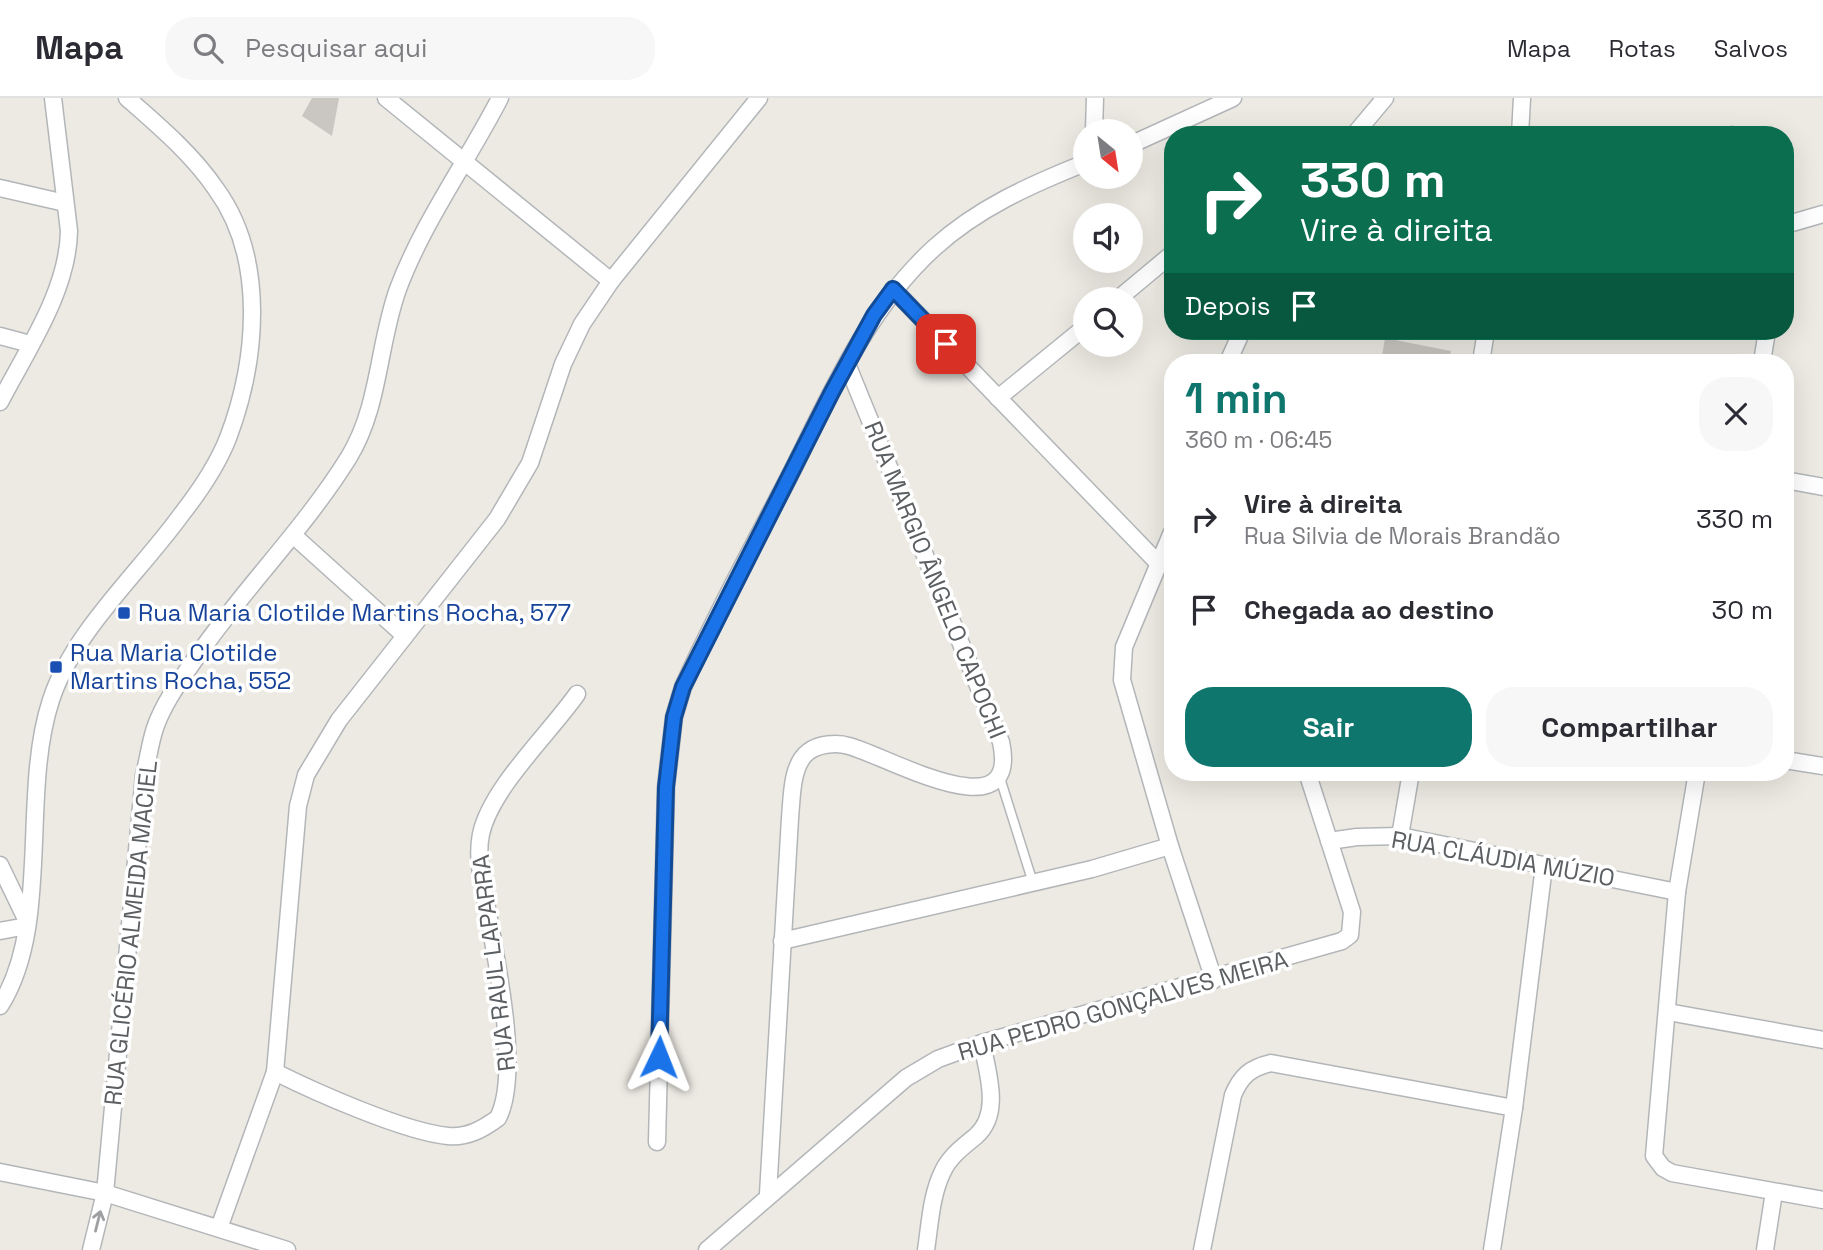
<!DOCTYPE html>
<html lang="pt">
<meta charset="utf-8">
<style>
body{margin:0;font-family:"Space Grotesk",sans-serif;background:#f7f7f7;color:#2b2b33;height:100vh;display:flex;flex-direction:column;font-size:26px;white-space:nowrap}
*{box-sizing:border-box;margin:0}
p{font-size:23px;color:#7c7c81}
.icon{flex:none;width:38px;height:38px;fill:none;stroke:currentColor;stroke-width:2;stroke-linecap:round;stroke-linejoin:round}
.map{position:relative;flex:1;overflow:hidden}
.drawer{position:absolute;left:1164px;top:256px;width:630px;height:427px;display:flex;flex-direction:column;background:#fff;border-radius:28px;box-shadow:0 7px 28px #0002}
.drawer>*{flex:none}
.guide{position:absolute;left:1164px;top:28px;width:630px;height:214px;border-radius:28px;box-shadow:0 7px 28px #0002;background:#0b6e4f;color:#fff;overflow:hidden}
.needle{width:46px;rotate:150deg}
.fabs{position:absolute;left:1073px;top:21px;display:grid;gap:14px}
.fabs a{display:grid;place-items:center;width:70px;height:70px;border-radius:50%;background:#fff;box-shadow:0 7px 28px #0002;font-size:35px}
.pin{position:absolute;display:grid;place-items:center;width:60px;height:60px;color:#fff;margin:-30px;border-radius:14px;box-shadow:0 4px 10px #0006}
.me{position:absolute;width:77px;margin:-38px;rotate:2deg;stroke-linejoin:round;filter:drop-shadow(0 0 5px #0008)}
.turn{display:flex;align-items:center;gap:24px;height:147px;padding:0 21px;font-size:32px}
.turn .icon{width:91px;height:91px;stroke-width:2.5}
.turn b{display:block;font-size:49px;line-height:60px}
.then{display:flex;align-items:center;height:66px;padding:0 21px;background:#0003;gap:14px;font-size:26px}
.round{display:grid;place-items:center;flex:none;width:74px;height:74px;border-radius:28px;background:#f7f7f7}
.headline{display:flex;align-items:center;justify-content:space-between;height:119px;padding:0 21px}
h1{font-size:42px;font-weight:700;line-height:52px;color:#0f766e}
.primary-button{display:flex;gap:14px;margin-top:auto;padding:14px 21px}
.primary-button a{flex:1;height:80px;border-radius:28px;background:#0f766e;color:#fff;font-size:28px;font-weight:700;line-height:80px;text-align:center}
.primary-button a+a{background:#f7f7f7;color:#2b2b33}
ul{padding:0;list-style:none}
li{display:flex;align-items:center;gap:21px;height:91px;padding:0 21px}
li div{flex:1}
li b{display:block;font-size:26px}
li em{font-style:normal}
header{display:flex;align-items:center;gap:42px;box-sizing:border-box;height:98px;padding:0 35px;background:#fff;border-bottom:2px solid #e1e1e2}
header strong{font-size:33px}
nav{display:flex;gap:38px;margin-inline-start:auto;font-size:24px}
.search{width:490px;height:63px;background:#f7f7f7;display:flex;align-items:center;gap:18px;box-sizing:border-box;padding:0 24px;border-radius:28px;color:#7c7c81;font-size:26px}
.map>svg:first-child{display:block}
.building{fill:#cac7c2}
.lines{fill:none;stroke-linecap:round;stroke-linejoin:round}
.service-casing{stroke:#b3b6b9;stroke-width:11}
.minor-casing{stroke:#b3b6b9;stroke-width:19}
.service{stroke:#fff;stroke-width:8}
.minor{stroke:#fff;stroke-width:16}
.oneway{stroke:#9d9fa1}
.route-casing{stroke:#114b97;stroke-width:18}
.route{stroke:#1a73e8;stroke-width:12}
.transit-dot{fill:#1a4fb4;stroke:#fff;stroke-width:2.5}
.labels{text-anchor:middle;stroke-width:7;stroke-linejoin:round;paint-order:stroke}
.street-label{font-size:24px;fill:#5b5f62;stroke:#fff}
.transit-label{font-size:24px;fill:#164399;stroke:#fff;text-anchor:start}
</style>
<header>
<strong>Mapa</strong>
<div class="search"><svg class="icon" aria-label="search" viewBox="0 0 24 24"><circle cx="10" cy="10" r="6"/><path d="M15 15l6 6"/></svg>Pesquisar aqui</div>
<nav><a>Mapa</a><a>Rotas</a><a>Salvos</a></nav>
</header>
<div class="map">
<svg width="1823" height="1152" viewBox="0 0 1823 1152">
<rect width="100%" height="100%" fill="#edeae3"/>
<!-- building -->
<g class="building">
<path d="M312 0H339L332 38 302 18Z"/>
<path d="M1385 240 1451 253 1449 264H1381Z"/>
</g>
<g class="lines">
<!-- service casing -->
<g class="service-casing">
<g id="service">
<path d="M1732 33 1734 37"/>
<path d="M1000 680 1033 785"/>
</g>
</g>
<!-- minor casing -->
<g class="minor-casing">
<g id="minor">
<path d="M386 0 611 183"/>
<path d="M1094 33 1095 0"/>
<path d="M1354 37 1385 0"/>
<path d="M1520 37 1522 0"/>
<path d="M1130 47 1233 0"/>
<path d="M0 90 65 105"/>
<path d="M1785 127 1823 116"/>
<path d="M893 191 1159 466"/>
<path d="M1118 201 1172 156"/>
<path d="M0 238 30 246"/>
<path d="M1228 264 1242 233"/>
<path d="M1481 264 1486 233"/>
<path d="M1762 264 1767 233"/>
<path d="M998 300 1085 229"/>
<path d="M0 304C27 252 68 193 69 133L53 0"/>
<path d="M1785 382 1823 389"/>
<path d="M1172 434 1124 549 1122 582 1170 748 1214 882"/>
<path d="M293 437 405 538"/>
<path d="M577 596C549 636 491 690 481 736 476 760 483 786 487 810 496 861 521 975 498 1020 483 1031 467 1040 448 1038 405 1034 315 994 275 974L298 708 306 677 339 622 497 421 530 365 563 266 582 226 611 183 759 0"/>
<path d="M1785 662 1823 668"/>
<path d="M1697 674 1677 794 1654 1058 1663 1070 1672 1075 1823 1102"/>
<path d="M1400 738 1411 674"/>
<path d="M1329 743 1357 739 1400 738 1677 794"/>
<path d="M0 767 26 821"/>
<path d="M0 833 27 828"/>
<path d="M782 843 1092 771 1170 748"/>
<path d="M0 908C52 826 20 696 51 602 73 534 139 475 181 417 199 394 217 368 228 340 257 263 267 161 216 91 192 56 159 28 127 0"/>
<path d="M1668 914 1823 942"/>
<path d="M657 1044 666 689 674 619 683 589C715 518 752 450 788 381 829 300 865 213 934 150 978 110 1030 87 1085 65"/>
<path d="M0 1074 105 1095 287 1152"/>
<path d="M768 1096 790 720C792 700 791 667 808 654 818 646 837 644 849 648 887 658 1021 737 1001 644L847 266"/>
<path d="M219 1130 275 974"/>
<path d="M91 1152 105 1095 144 677C148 662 150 645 155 630 164 604 182 580 198 557 245 489 305 430 349 359 380 308 378 246 398 191 423 124 467 64 500 0"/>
<path d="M707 1152 906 980 938 961 982 945 1342 843 1350 837 1352 814 1307 674"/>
<path d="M926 1152C930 1126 931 1097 943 1073 950 1058 964 1048 976 1038 1002 1015 987 974 982 945"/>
<path d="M1202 1152 1233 997C1241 978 1250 970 1271 965L1514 1010"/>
<path d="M1492 1152 1514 1010 1544 768"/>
<path d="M1765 1152 1774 1094"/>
</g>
</g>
<!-- service -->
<use href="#service" class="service"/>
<!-- minor -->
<use href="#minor" class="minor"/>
</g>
<!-- one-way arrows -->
<defs><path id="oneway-shaft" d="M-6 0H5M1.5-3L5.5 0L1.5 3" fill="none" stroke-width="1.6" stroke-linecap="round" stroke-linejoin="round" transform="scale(1.75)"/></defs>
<use class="oneway" href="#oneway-shaft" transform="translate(98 1123) rotate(-76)"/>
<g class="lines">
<!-- route casing -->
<g class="route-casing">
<path id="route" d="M659 959 666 689 674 619 683 589 832 294 874 217 893 191 946 246"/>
</g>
<!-- route -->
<use href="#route" class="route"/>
</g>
<!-- markers -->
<g class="transit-dot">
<rect x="117" y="508" width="14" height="14" rx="3.5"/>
<rect x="49" y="562" width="14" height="14" rx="3.5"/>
</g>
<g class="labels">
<!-- street labels -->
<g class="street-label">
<text transform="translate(935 482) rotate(68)" y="8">RUA MARGIO ÂNGELO CAPOCHI</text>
<text transform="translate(1503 761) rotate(10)" y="8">RUA CLÁUDIA MÚZIO</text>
<text transform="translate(131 835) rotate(-84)" y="8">RUA GLICÉRIO ALMEIDA MACIEL</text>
<text transform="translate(494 865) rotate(-97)" y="8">RUA RAUL LAPARRA</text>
<text transform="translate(1123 908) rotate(-16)" y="8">RUA PEDRO GONÇALVES MEIRA</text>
</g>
<!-- transit labels -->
<g class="transit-label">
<text x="138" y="523">Rua Maria Clotilde Martins Rocha, 577</text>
<text x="70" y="563">Rua Maria Clotilde<tspan x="70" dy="28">Martins Rocha, 552</tspan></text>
</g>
</g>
</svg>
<div class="fabs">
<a><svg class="needle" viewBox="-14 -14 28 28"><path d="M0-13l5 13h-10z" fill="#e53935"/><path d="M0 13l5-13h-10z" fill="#7c7c81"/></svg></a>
<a><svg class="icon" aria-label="sound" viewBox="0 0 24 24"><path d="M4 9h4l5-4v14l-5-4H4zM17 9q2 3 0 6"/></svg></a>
<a><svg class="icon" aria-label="search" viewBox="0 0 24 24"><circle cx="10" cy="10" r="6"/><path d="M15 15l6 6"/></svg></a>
</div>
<div class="pin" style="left:946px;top:246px;background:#d93025"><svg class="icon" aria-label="arrive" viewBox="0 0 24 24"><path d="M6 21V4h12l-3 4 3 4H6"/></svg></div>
<svg class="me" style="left:659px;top:959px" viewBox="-20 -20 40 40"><path d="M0-17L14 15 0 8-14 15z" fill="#1a73e8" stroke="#fff" stroke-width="4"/></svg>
<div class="guide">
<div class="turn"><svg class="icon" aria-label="right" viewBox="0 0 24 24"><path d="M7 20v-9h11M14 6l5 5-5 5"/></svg><div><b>330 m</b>Vire à direita</div></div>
<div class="then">Depois<svg class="icon" aria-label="arrive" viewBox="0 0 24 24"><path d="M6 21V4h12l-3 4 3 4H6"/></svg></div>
</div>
<section class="drawer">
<div class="headline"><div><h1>1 min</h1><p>360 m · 06:45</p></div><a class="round"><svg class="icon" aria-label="close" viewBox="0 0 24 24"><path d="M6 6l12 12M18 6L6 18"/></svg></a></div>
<ul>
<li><svg class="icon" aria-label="right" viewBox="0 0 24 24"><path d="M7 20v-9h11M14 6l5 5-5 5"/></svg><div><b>Vire à direita</b><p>Rua Silvia de Morais Brandão</p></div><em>330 m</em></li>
<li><svg class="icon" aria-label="arrive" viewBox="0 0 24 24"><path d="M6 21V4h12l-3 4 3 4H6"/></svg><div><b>Chegada ao destino</b></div><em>30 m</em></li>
</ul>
<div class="primary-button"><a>Sair</a><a>Compartilhar</a></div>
</section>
</div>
